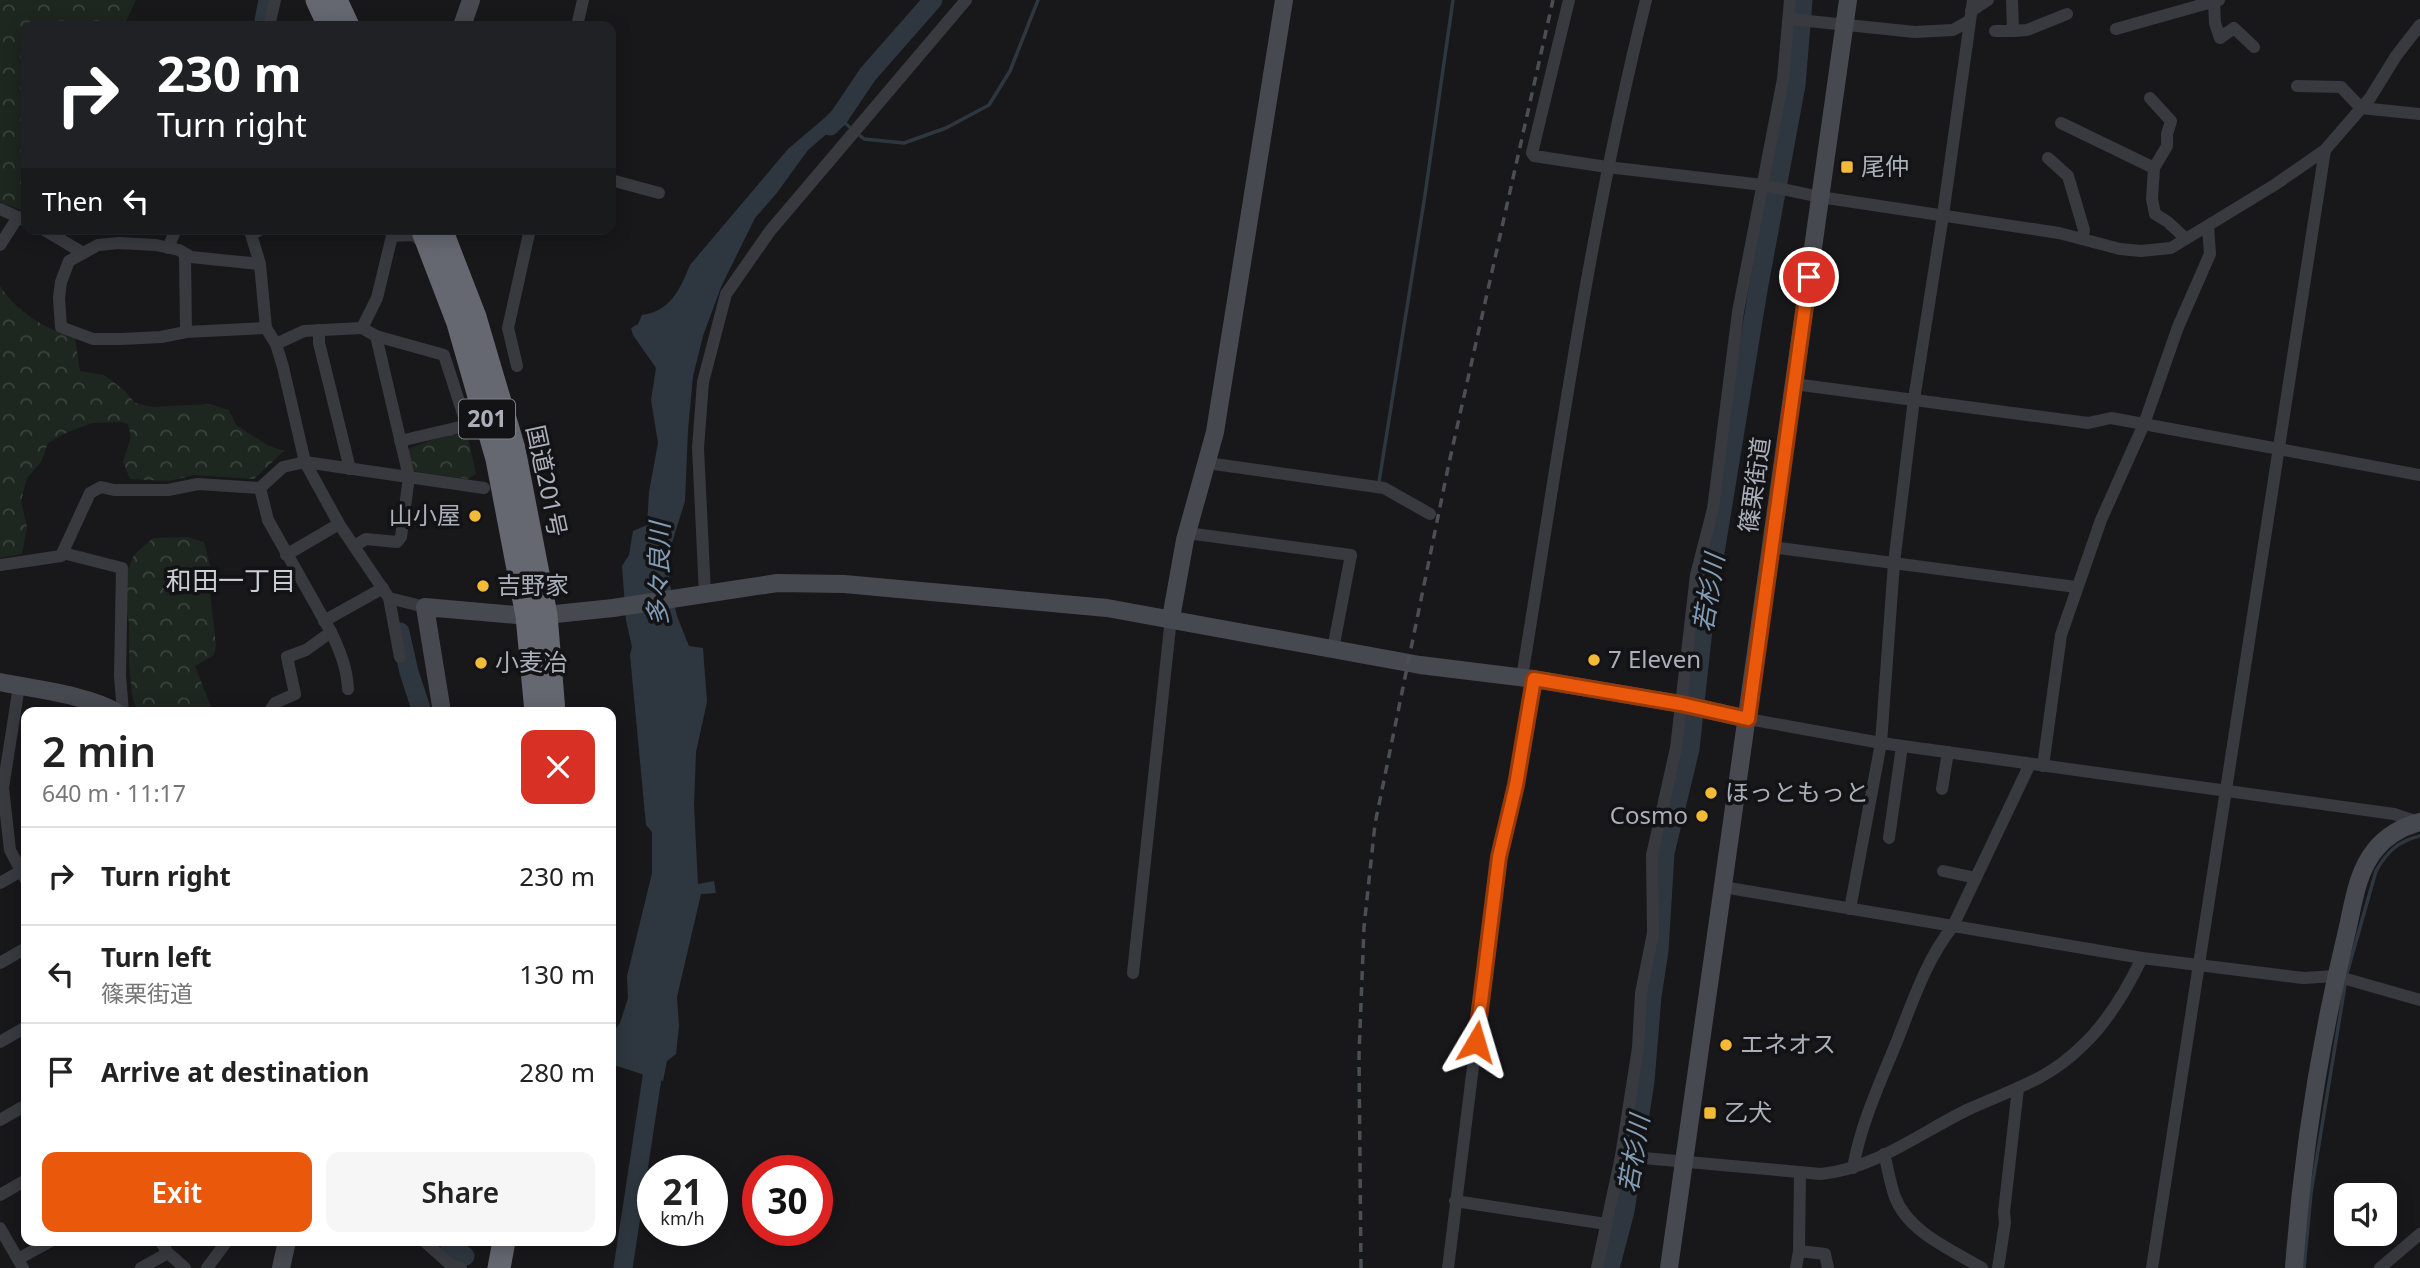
<!DOCTYPE html>
<meta charset="utf-8">
<style>
body{margin:0;font-family:"Noto Sans","Noto Sans JP",sans-serif;background:#f6f6f6;color:#222;height:100vh;display:flex;flex-direction:column;font-size:26px;white-space:nowrap}
*{box-sizing:border-box;margin:0}
p{font-size:23px;color:#767676}
.icon{flex:none;width:38px;height:38px;fill:none;stroke:currentColor;stroke-width:2;stroke-linecap:round;stroke-linejoin:round}
.map{position:relative;flex:1;overflow:hidden}
.panel{position:absolute;left:21px;top:707px;width:595px;height:539px;display:flex;flex-direction:column;background:#fff;border-radius:14px;box-shadow:0 4px 18px #0003}
.panel>*{flex:none}
.banner{position:absolute;left:21px;top:21px;width:595px;height:214px;border-radius:14px;box-shadow:0 4px 18px #0003;background:#202124;color:#fff;overflow:hidden}
.buttons{position:absolute;left:2334px;top:1183px;display:grid;gap:14px}
.buttons a{display:grid;place-items:center;width:63px;height:63px;border-radius:14px;background:#fff;box-shadow:0 4px 18px #0003;font-size:35px}
.speed{position:absolute;left:637px;top:1155px;display:flex;gap:14px;font-size:35px;font-weight:700;text-align:center}
.speed>*{display:grid;place-content:center;width:91px;height:91px;border-radius:50%;background:#fff;box-shadow:0 4px 18px #0003;line-height:1}
.speed small{font-size:18px;font-weight:400}
.speed .limit{border:10px solid #d22;background:#fff;color:#111}
.pin{position:absolute;display:grid;place-items:center;width:60px;height:60px;color:#fff;margin:-30px;border:4px solid #fff;border-radius:50%;box-shadow:0 2px 7px #0007}
.me{position:absolute;width:77px;margin:-38px;rotate:7deg;stroke-linejoin:round;filter:drop-shadow(0 0 5px #0008)}
.turn{display:flex;align-items:center;gap:24px;height:147px;padding:0 21px;font-size:32px}
.turn .icon{width:91px;height:91px;stroke-width:2.5}
.turn b{display:block;font-size:49px;line-height:60px}
.then{display:flex;align-items:center;height:66px;padding:0 21px;background:#0003;gap:14px;font-size:26px}
.round{display:grid;place-items:center;flex:none;width:74px;height:74px;border-radius:14px;background:#f6f6f6}
.head{display:flex;align-items:center;justify-content:space-between;height:119px;padding:0 21px}
h1{font-size:42px;font-weight:600;line-height:52px}
.cta{display:flex;gap:14px;margin-top:auto;padding:14px 21px}
.cta a{flex:1;height:80px;border-radius:14px;background:#ea580c;color:#fff;font-size:28px;font-weight:600;line-height:80px;text-align:center}
.cta a+a{background:#f6f6f6;color:#222}
ul{padding:0;list-style:none}
li{display:flex;align-items:center;gap:21px;height:98px;padding:0 21px;border-top:2px solid #e0e0e0}
li div{flex:1}
li b{display:block;font-size:26px}
li em{font-style:normal}
.map>svg:first-child{display:block}
.forest{fill:url(#forest-crowns)}
.water{fill:#2e373f}
.lines{fill:none;stroke-linecap:round;stroke-linejoin:round}
.stream{stroke:#2e373f;stroke-width:3.5}
.river{stroke:#2e373f;stroke-width:19}
.street{stroke:#393a40;stroke-width:12}
.secondary{stroke:#474950;stroke-width:18}
.highway{stroke:#656871;stroke-width:23}
.rail{stroke:#4c4e55;stroke-width:3.5;stroke-dasharray:9 7;stroke-linecap:butt}
.route-casing{stroke:#983908;stroke-width:18}
.route{stroke:#ea580c;stroke-width:12}
.poi-dot{fill:#f3ba38;stroke:#131316;stroke-width:2.5}
.labels{text-anchor:middle;stroke-width:7;stroke-linejoin:round;paint-order:stroke}
.shield{fill:#131316;stroke:#7d8089;stroke-width:2}
.shield-label{font-size:23px;font-weight:bold;fill:#abafba}
.poi-label{font-size:24px;fill:#abafba;stroke:#131316;text-anchor:start}
.street-label{font-size:24px;fill:#abafba;stroke:#131316}
.water-label{font-size:26px;font-style:italic;fill:#829cb5;stroke:#131316}
.neighbourhood-label{font-size:26px;fill:#ccced6;stroke:#131316}
</style>
<div class="map">
<svg width="2420" height="1268" viewBox="0 0 2420 1268">
<defs>
<pattern id="forest-crowns" width="20" height="18" patternUnits="userSpaceOnUse" patternTransform="scale(1.75)"><rect width="20" height="18" fill="#1e2620"/><path d="M2 6a3 3 0 1 1 6 0M12 15a3 3 0 1 1 6 0" fill="none" stroke="#3c433e"/></pattern>
</defs>
<rect width="100%" height="100%" fill="#18181b"/>
<!-- forest -->
<g class="forest">
<path d="M0 0H136L124 26H26V212L0 202Z"/>
<path d="M0 286C16 312 46 329 75 338L80 371 104 375 124 390 135 403 153 407 210 404 229 410 236 425 267 445 284 451 254 479 194 475 169 481 130 479 123 462 131 437 128 424 122 422 92 423 68 432 48 443 41 462 27 478 21 501 27 527 22 554 0 558Z"/>
<path d="M467 433 476 474 468 479 417 472 411 469 408 449 445 435Z"/>
<path d="M187 537 204 542 211 569 210 592 216 645 214 655 195 666 213 712H143L135 706 132 695 129 663V622L121 587 134 555 153 538Z"/>
</g>
<!-- water -->
<path class="water" d="M841 104 852 112 808 150 776 194 755 218 721 287 703 336 693 376 688 430 685 501 671 546 669 580 677 616 689 646 703 648 707 702 696 752 694 805 698 884 714 881 716 893 701 894 677 997 679 1026 676 1054 667 1061 663 1081 611 1064V1034L620 1023 628 998 627 976 652 873V832L646 825 630 655 632 647 626 620 622 566 629 555 633 531 647 525 649 492 658 443 651 400 656 368 633 335 631 328 638 324 642 315C671 311 680 289 690 265L788 149Z"/>
<g class="lines">
<!-- stream -->
<g class="stream">
<path d="M840 119 864 139 904 143 946 128 989 105 1010 71 1038 0"/>
<path d="M1379 482 1425 195 1453 0"/>
<path d="M2304 1268 2311 1193 2347 973 2376 871C2387 852 2398 841 2420 836"/>
</g>
<!-- river -->
<g class="river">
<path d="M263 26 268 0"/>
<path d="M830 126 839 117 868 74 933 0"/>
<path d="M400 632 409 672 422 712"/>
<path d="M450 1247 465 1256"/>
<path d="M623 1268 652 1078 653 1051"/>
<path d="M1610 1268 1625 1211 1645 1081 1652 996 1659 951 1665 853 1690 749 1704 620 1758 290 1796 85 1803 0"/>
</g>
<!-- street -->
<g class="street">
<path d="M1569 0 1532 153 1534 156 1607 167 1763 185 1820 197 2059 233 2120 249 2141 251 2171 248 2276 184 2325 150 2370 98 2396 56 2420 25"/>
<path d="M2012 0 2013 31 2027 30 2067 14"/>
<path d="M2214 2 2215 23 2220 38 2234 28 2254 47"/>
<path d="M1971 11 1988 0"/>
<path d="M1789 19 1915 32 1953 30 1969 21"/>
<path d="M269 26 275 0"/>
<path d="M577 26 583 0"/>
<path d="M2116 29 2219 0"/>
<path d="M1995 31H2013"/>
<path d="M2297 86 2341 87 2361 108 2420 114"/>
<path d="M2150 98 2171 121 2167 134V146L2154 168 2152 199 2155 214 2168 222 2186 239"/>
<path d="M2061 123 2154 168"/>
<path d="M2048 158 2068 176 2084 230 2082 239"/>
<path d="M611 180 659 193"/>
<path d="M0 209 26 221"/>
<path d="M43 229 83 253"/>
<path d="M262 229 251 234 260 264 266 328 276 344 283 367 305 462 339 524 389 598 425 607"/>
<path d="M392 236 414 235 424 244"/>
<path d="M0 245 18 217"/>
<path d="M168 248 176 229"/>
<path d="M185 254 186 332"/>
<path d="M260 264 191 257 179 250 156 245 119 243 98 245 69 261 61 282 59 298 61 327 93 339H121L161 337 186 332 266 328"/>
<path d="M319 330V343L350 469"/>
<path d="M376 336 444 355 465 420 464 426 400 441"/>
<path d="M276 344 304 331 362 328 377 298 392 236 390 229"/>
<path d="M517 366 508 328 530 229"/>
<path d="M1794 384 2088 423 2111 418 2420 475"/>
<path d="M1207 463 1384 488 1430 514"/>
<path d="M260 488 268 520 331 632 306 650 287 657 295 694 275 703 269 712"/>
<path d="M1187 533 1351 555 1333 649"/>
<path d="M354 546 366 539 397 542 401 537 409 477 376 336 362 328"/>
<path d="M1771 547 2076 587"/>
<path d="M63 553 122 568 120 676 123 712"/>
<path d="M286 555 339 524"/>
<path d="M0 565 61 556 90 493 101 487 114 490H168L198 484 260 488 283 467 305 462 484 488"/>
<path d="M705 594 698 448 703 382 726 294 770 231 966 0"/>
<path d="M389 598 400 657"/>
<path d="M324 621 383 588"/>
<path d="M331 632C340 651 347 668 348 689"/>
<path d="M1522 677C1559 451 1590 223 1646 0"/>
<path d="M19 686 3 788 10 850 26 880"/>
<path d="M1748 719 1881 743 2394 814 2418 822"/>
<path d="M2043 766 2061 635 2101 520 2144 424 2178 327 2210 254 2208 226"/>
<path d="M1942 789 1948 752"/>
<path d="M1889 838 1902 746"/>
<path d="M1943 871 1976 878"/>
<path d="M0 883 21 871"/>
<path d="M1723 887 2142 958 2303 978 2336 976 2420 1000"/>
<path d="M1850 909 1881 743 1894 563 1914 399 1943 215 1973 0"/>
<path d="M0 963 26 948"/>
<path d="M1133 973 1171 618"/>
<path d="M0 1042 26 1027"/>
<path d="M0 1120 26 1105"/>
<path d="M1884 1154C1888 1168 1890 1184 1895 1197 1908 1232 1952 1250 1982 1268"/>
<path d="M1621 1156 1821 1174C1874 1169 1920 1133 1967 1110 2010 1090 2047 1081 2082 1046 2107 1023 2127 989 2142 958"/>
<path d="M1853 1168C1861 1123 1880 1083 1897 1041 1913 1001 1926 960 1953 926L2030 764"/>
<path d="M0 1195 26 1180"/>
<path d="M1455 1201 1606 1224"/>
<path d="M0 1228 23 1268"/>
<path d="M160 1241 168 1253 185 1268"/>
<path d="M424 1241 451 1265 461 1268"/>
<path d="M1799 1251 1825 1254 1828 1268"/>
<path d="M18 1259 51 1241"/>
<path d="M141 1268 168 1253"/>
<path d="M207 1268 227 1241"/>
<path d="M1448 1268 1499 857 1516 785 1534 679"/>
<path d="M1597 1268 1621 1156 1638 1048 1641 993 1653 933 1652 855 1676 748 1696 575 1713 509 1738 312 1783 79 1790 0"/>
<path d="M1796 1268 1799 1251 1800 1172"/>
<path d="M1998 1268 2005 1223 2004 1212 2018 1088"/>
<path d="M2152 1268 2325 150"/>
<path d="M2380 1268 2420 1234"/>
</g>
<!-- secondary -->
<g class="secondary">
<path d="M462 26 471 0"/>
<path d="M1171 618 1185 540 1215 432 1284 0"/>
<path d="M0 682C33 689 88 695 116 712"/>
<path d="M442 712 425 607 527 616 546 615 613 608 777 583 844 584 1107 608 1420 665 1534 679 1681 704 1748 719"/>
<path d="M281 1268 287 1241"/>
<path d="M1669 1268 1848 0"/>
<path d="M2294 1268C2302 1157 2320 1043 2346 935 2353 907 2356 873 2375 850 2387 835 2402 827 2420 822"/>
</g>
<!-- highway -->
<g class="highway">
<path d="M317 0 329 26"/>
<path d="M336 0 348 26"/>
<path d="M422 229 458 323 497 459 527 616 536 712"/>
<path d="M441 229 475 317 514 449 546 615 554 712"/>
<path d="M499 1268 504 1241"/>
</g>
<!-- rail -->
<path class="rail" d="M1361 1268 1359 1055 1364 927 1375 824 1449 463 1553 0"/>
</g>
<g class="lines">
<!-- route casing -->
<g class="route-casing">
<path id="route" d="M1476 1042 1499 857 1516 785 1534 679 1681 704 1748 719 1809 277"/>
</g>
<!-- route -->
<use href="#route" class="route"/>
</g>
<!-- markers -->
<g class="poi-dot">
<rect x="1840" y="160" width="14" height="14" rx="3.5"/>
<circle cx="475" cy="516" r="7"/>
<circle cx="483" cy="586" r="7"/>
<circle cx="1594" cy="660" r="7"/>
<circle cx="481" cy="663" r="7"/>
<circle cx="1711" cy="793" r="7"/>
<circle cx="1702" cy="816" r="7"/>
<circle cx="1726" cy="1045" r="7"/>
<rect x="1703" y="1106" width="14" height="14" rx="3.5"/>
</g>
<g class="labels">
<!-- shield labels -->
<rect class="shield" x="459" y="399.5" width="56" height="39" rx="5"/>
<g class="shield-label">
<text x="487" y="427">201</text>
</g>
<!-- poi labels -->
<g class="poi-label">
<text x="1861" y="175">尾仲</text>
<text x="461" y="524" text-anchor="end">山小屋</text>
<text x="497" y="594">吉野家</text>
<text x="1608" y="668">7 Eleven</text>
<text x="495" y="671">小麦冶</text>
<text x="1725" y="801">ほっともっと</text>
<text x="1688" y="824" text-anchor="end">Cosmo</text>
<text x="1740" y="1053">エネオス</text>
<text x="1724" y="1121">乙犬</text>
</g>
<!-- street labels -->
<g class="street-label">
<text transform="translate(546 481) rotate(78)" y="8">国道201号</text>
<text transform="translate(1755 485) rotate(-82)" y="8">篠栗街道</text>
</g>
<!-- water labels -->
<g class="water-label">
<text transform="translate(659 574) rotate(-89)" y="9">多々良川</text>
<text transform="translate(1709 593) rotate(-81)" y="9">若杉川</text>
<text transform="translate(1634 1154) rotate(-81)" y="9">若杉川</text>
</g>
<!-- neighbourhood labels -->
<g class="neighbourhood-label">
<text x="231" y="590">和田一丁目</text>
</g>
</g>
</svg>
<div class="buttons">
<a><svg class="icon" aria-label="sound" viewBox="0 0 24 24"><path d="M4 9h4l5-4v14l-5-4H4zM17 9q2 3 0 6"/></svg></a>
</div>
<div class="speed"><div>21<small>km/h</small></div><div class="limit">30</div></div>
<div class="pin" style="left:1809px;top:277px;background:#d93025"><svg class="icon" aria-label="arrive" viewBox="0 0 24 24"><path d="M6 21V4h12l-3 4 3 4H6"/></svg></div>
<svg class="me" style="left:1476px;top:1042px" viewBox="-20 -20 40 40"><path d="M0-17L14 15 0 8-14 15z" fill="#ea580c" stroke="#fff" stroke-width="4"/></svg>
<div class="banner">
<div class="turn"><svg class="icon" aria-label="right" viewBox="0 0 24 24"><path d="M7 20v-9h11M14 6l5 5-5 5"/></svg><div><b>230 m</b>Turn right</div></div>
<div class="then">Then<svg class="icon" aria-label="left" viewBox="0 0 24 24"><path d="M17 20v-9H6M10 6l-5 5 5 5"/></svg></div>
</div>
<section class="panel">
<div class="head"><div><h1>2 min</h1><p>640 m · 11:17</p></div><a class="round" style="background:#d93025;color:#fff"><svg class="icon" aria-label="close" viewBox="0 0 24 24"><path d="M6 6l12 12M18 6L6 18"/></svg></a></div>
<ul>
<li><svg class="icon" aria-label="right" viewBox="0 0 24 24"><path d="M7 20v-9h11M14 6l5 5-5 5"/></svg><div><b>Turn right</b></div><em>230 m</em></li>
<li><svg class="icon" aria-label="left" viewBox="0 0 24 24"><path d="M17 20v-9H6M10 6l-5 5 5 5"/></svg><div><b>Turn left</b><p>篠栗街道</p></div><em>130 m</em></li>
<li><svg class="icon" aria-label="arrive" viewBox="0 0 24 24"><path d="M6 21V4h12l-3 4 3 4H6"/></svg><div><b>Arrive at destination</b></div><em>280 m</em></li>
</ul>
<div class="cta"><a>Exit</a><a>Share</a></div>
</section>
</div>
